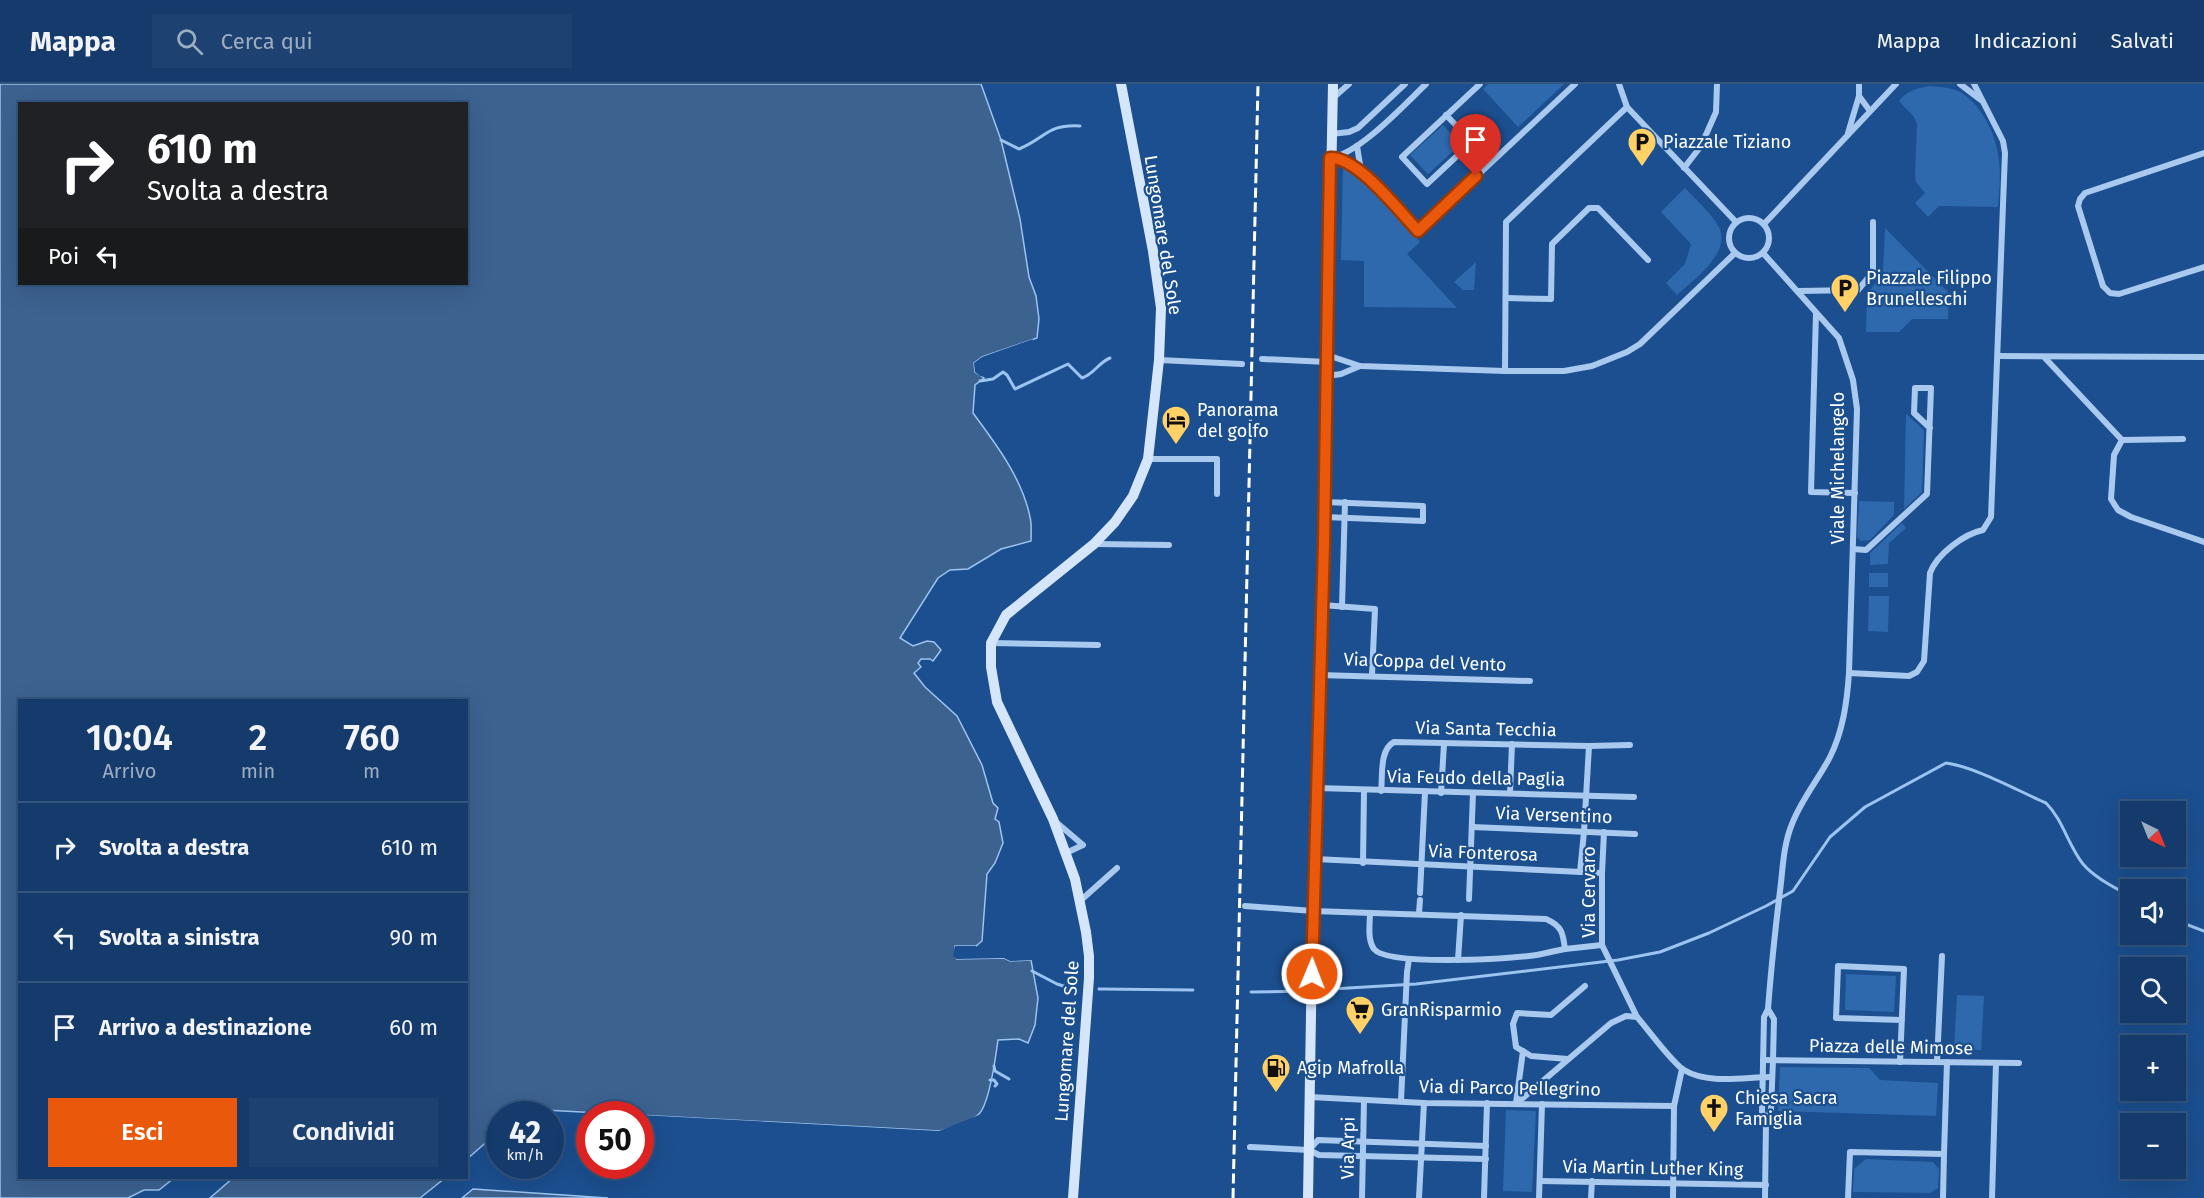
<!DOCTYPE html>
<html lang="it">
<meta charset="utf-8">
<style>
body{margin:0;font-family:"Fira Sans",sans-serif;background:#1d4271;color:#f1f3f6;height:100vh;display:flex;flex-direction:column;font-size:22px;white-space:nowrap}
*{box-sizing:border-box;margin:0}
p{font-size:20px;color:#9dadc1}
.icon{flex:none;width:33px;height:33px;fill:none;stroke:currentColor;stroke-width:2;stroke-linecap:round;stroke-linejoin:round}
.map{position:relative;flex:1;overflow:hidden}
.panel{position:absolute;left:18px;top:615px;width:450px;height:480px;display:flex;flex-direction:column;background:#143b6b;border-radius:0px;box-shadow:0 6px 24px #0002,0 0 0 2px #33557e}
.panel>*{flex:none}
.guide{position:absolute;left:18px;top:18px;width:450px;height:183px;border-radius:0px;box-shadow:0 6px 24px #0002,0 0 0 2px #33557e;background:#202124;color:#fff;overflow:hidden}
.needle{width:39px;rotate:137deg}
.controls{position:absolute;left:2120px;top:717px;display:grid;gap:12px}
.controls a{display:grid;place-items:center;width:66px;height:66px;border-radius:0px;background:#143b6b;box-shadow:0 6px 24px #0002,0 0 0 2px #33557e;font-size:30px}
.speed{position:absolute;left:486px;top:1017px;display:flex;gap:12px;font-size:30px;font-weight:700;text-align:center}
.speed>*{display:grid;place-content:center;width:78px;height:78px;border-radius:50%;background:#143b6b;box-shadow:0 6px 24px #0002,0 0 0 2px #33557e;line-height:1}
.speed small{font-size:15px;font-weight:400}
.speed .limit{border:9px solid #d22;background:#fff;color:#111}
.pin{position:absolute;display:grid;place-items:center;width:51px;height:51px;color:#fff;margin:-62px -26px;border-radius:50% 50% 50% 0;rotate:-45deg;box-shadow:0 0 6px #0007}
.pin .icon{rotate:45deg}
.me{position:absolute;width:66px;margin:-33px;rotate:1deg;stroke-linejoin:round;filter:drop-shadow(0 0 4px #0008)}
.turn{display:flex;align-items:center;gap:21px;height:126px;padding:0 30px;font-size:27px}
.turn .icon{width:78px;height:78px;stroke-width:2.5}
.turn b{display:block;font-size:42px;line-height:51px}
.then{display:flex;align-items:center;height:57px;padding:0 30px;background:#0003;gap:12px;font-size:22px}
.eta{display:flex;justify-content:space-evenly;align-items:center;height:102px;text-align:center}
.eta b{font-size:36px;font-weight:600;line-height:42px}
.primary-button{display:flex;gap:12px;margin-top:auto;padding:12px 30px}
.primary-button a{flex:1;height:69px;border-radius:0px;background:#ea580c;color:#fff;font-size:24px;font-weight:600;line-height:69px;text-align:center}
.primary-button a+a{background:#1d4271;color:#f1f3f6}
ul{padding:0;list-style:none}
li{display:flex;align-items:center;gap:18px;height:90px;padding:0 30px;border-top:2px solid #33557e}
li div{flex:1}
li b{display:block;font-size:22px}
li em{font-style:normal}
header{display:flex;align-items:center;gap:36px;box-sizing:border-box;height:84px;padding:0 30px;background:#143b6b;border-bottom:2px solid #33557e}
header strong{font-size:28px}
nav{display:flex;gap:33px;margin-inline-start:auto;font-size:21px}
.search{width:420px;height:54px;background:#1d4271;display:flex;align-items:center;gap:15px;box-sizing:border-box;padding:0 21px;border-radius:0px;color:#9dadc1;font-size:22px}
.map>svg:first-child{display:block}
.green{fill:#2e69ad}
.water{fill:#3c6290;stroke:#9cc4f0;stroke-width:1.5;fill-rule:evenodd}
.pier{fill:#1b4f8f}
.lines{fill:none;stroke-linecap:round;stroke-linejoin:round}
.stream{stroke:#9cc4f0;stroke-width:3}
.street{stroke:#a9c9ee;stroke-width:6}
.secondary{stroke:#d6e6fa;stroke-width:10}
.rail{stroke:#fff;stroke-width:3;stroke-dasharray:10 4.5;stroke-linecap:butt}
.route-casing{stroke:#983908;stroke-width:15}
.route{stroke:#ea580c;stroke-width:10}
.labels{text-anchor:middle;stroke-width:4.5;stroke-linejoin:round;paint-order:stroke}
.poi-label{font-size:18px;fill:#fff;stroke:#1b4f8f;text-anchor:start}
.street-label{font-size:18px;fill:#fff;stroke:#1b4f8f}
</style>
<header>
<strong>Mappa</strong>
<div class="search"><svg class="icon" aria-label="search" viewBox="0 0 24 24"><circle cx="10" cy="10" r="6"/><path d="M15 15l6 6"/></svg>Cerca qui</div>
<nav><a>Mappa</a><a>Indicazioni</a><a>Salvati</a></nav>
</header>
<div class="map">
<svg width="2204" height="1114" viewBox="0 0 2204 1114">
<rect width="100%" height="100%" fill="#1b4f8f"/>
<!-- green -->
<g class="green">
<path d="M1488 0H1564L1518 43 1483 5Z"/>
<path d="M1930 2C1939 3 1949 3 1958 7 1981 18 1997 52 1999 77 2001 92 1999 108 1998 123L1939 122 1928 133 1915 119 1925 109 1916 98 1915 92 1917 40 1914 33 1899 17C1908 6 1917 4 1930 2Z"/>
<path d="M1443 41 1461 60 1428 90 1410 71Z"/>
<path d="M1343 83 1356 90 1420 158 1407 170 1457 224 1364 223V177L1341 176Z"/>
<path d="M1685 104C1696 116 1709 127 1717 140 1735 167 1694 195 1677 211L1666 199 1685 180 1691 160 1661 128Z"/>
<path d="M1885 144 1949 209 1948 235H1912L1899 248H1866L1867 211 1883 188Z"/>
<path d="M1476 178 1474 206H1463L1454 198Z"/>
<path d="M1906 330 1924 346 1922 408 1904 425Z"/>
<path d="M1859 417 1894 418V431L1870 456 1861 457 1857 453Z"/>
<path d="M1902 439 1906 444 1889 459 1888 480 1870 481V469Z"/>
<rect x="1869" y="489" width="19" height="14"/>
<path d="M1869 512H1889L1888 548 1868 547Z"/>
<path d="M1846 890 1896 892 1894 928 1845 926Z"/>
<path d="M1957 911 1984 912 1981 966 1954 965Z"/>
<path d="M1780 983 1869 984 1880 996 1938 999 1936 1032 1778 1027Z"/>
<path d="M1506 1026 1536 1027 1532 1108 1503 1107Z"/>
<path d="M1866 1075 1933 1078 1939 1085 1938 1104 1930 1109 1853 1108 1854 1085Z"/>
</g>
<!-- water -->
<g class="water">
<path d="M0 0H981L1001 56 1020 135 1029 193 1036 212 1039 235 1037 254 982 273 974 279 975 288 984 294 975 301 973 329C996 360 1022 394 1030 433 1032 441 1031 450 1031 457L1001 465 968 485 950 486 938 494 900 554 913 562 927 557 934 558 941 566 933 577 930 575H921L918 579 921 583 914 589 925 603 957 632 982 681 993 719 998 724 995 735 999 738 1003 759 995 779 987 790 982 857 976 862H955L957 875 1004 874 1010 877 1031 876 1038 914 1035 941 1028 959 1019 955 998 956C996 971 989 1020 979 1030 970 1039 951 1043 940 1047L544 1026 524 1030H500L499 1047 467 1075 466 616H20V1094H174L159 1106H144L128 1114H0ZM20 20H466V200H20Z"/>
<path d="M233 1094H445L420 1114H210Z"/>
<path d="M473 1105 608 1114H462Z"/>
</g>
<!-- pier -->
<g class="pier">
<path d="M1033 255 1031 259 983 276 977 280 978 287 987 293 980 292 975 288 974 279 982 273Z"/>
<path d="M955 862H976L977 865H957L958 872 1005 871 1011 874H1031L1034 876 1010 877 1004 874 957 875 953 872Z"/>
<path d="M641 1031 939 1047 979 1031 981 1032 967 1040 939 1050 640 1034Z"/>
</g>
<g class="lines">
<!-- stream -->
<g class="stream">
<path d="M1001 56 1019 65C1046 54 1047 40 1080 42"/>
<path d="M980 297 993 295 1003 288 1007 291 1015 305 1068 280 1082 294C1094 290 1098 279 1110 274"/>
<path d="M2175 836 2204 847"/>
<path d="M1032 887 1057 900 1073 905"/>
<path d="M1099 905 1193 906"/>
<path d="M1315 906 1416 900 1618 876 1660 868 1709 849 1766 822 1793 807 1830 753 1865 723 1946 679C1976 683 2018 707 2046 719 2063 736 2068 761 2083 780 2095 794 2114 803 2130 812"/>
<path d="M1251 908 1309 907"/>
<path d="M994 982 995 987 1009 995"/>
<path d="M990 996H994L997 1000 995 1002"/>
</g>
<!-- street -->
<g class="street">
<path d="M1619 0 1627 23 1736 138"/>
<path d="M1960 0 1981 16"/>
<path d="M1859 12 1870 27"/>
<path d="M1333 14 1349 0"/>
<path d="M1446 31 1491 77"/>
<path d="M1848 49 1859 12V0"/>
<path d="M1331 50 1349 48 1358 44 1405 0"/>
<path d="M1472 58 1427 100 1402 73 1480 0"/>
<path d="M1357 62 1361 87 1418 147 1575 0"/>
<path d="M2204 69 2085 109 2080 115 2078 122 2103 202 2110 209 2119 210 2204 183"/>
<path d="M1331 73C1357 72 1406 19 1426 0"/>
<path d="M1338 73 1361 87"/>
<path d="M1684 84 1701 62 1716 28 1717 0"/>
<circle cx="1749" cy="154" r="20"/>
<path d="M1764 140 1896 0"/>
<path d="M1763 169 1839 254 1853 296 1857 325 1849 589C1847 618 1843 647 1830 673 1818 696 1801 716 1792 740 1783 762 1783 784 1780 807 1775 848 1771 885 1768 925L1764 933 1762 1028 1766 1037 1765 1114"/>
<path d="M1798 207 1858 206 1873 188V138"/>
<path d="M1506 214 1551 215 1552 160 1589 124H1598L1648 176"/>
<path d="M1816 229 1811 408 1855 409"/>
<path d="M1327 271 1360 282 1505 287H1564L1592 282 1627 268 1640 260 1735 169"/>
<path d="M1998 272 2204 273"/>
<path d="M2045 274 2122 356 2114 371 2111 415 2118 426 2131 433 2204 458"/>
<path d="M1262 275 1327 278"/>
<path d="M1159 276 1242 280"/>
<path d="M1505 287 1506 138 1627 23"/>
<path d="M1327 292 1341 290 1360 282"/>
<path d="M2122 356 2183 355"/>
<path d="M1148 375H1217V410"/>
<path d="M1324 433 1423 437V422L1325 418"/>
<path d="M1095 460 1169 461"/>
<path d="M1853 465 1866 466 1927 410 1931 304H1915L1914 329 1930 344"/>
<path d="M1322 521 1375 525 1372 591"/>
<path d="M1342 523 1345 418"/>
<path d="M991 559 1098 561"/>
<path d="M1849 589 1909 592 1917 588 1924 577 1930 489C1937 470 1964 450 1983 446L1991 433 2005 69 2003 57 1974 0"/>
<path d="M1319 591 1530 597"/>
<path d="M1317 704 1634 713"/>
<path d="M1381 707C1383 692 1379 666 1394 658L1589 662 1630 661"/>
<path d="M1441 709 1444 660"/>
<path d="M1510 709 1512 660"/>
<path d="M1056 738 1083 761 1066 769"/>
<path d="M1472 743 1635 750"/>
<path d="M1604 748 1602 789V861L1637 933"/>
<path d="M1315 775 1602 789"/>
<path d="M1363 779 1364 707"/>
<path d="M1580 788 1584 748 1589 662"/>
<path d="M1420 809 1425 708"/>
<path d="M1469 815 1473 709"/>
<path d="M1080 817 1117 784"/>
<path d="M1245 822 1313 827 1546 835C1562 842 1563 849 1565 865L1602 861"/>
<path d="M1370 829C1370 840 1367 855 1374 865 1387 882 1504 875 1529 872 1541 871 1553 867 1565 865"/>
<path d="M1419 829 1420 816"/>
<path d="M1458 876 1461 831"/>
<path d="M1568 975 1531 972 1516 963 1513 940 1517 929 1551 931 1585 902"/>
<path d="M1763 976 2019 979"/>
<path d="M1900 978 1904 885 1838 882 1836 934 1902 936"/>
<path d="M1937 978 1942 872"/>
<path d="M1310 1013 1424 1019 1674 1022"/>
<path d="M1401 1017 1407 888 1409 875"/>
<path d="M1516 1019 1523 967"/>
<path d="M1517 1019 1611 939 1626 932 1637 933C1647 944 1673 980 1684 986 1709 1001 1744 993 1772 993"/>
<path d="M1766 1037 1771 1026 1773 976 1774 935 1768 925"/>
<path d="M1250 1063 1309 1066 1319 1071 1486 1075"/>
<path d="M1309 1066 1318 1056 1486 1062"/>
<path d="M1944 1070 1947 978"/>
<path d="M1540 1097 1766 1101"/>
<path d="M1362 1114 1364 1016"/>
<path d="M1419 1114 1424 1019"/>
<path d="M1484 1114 1487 1019"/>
<path d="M1539 1114 1542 1020"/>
<path d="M1591 1114 1592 1097"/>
<path d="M1673 1114 1674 1022 1682 985"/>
<path d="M1848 1114 1850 1068 1944 1070 1943 1114"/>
<path d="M1992 1114 1996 979"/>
</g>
<!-- secondary -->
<g class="secondary">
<path d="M1073 1114 1089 894V872L1086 848 1075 795 1053 735 997 618 991 583V559L1006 531 1094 460 1115 438 1133 412 1148 375 1159 276 1161 224 1153 167 1121 0"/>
<path d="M1308 1114 1312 869 1324 459 1333 0"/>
</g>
<!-- rail -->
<path class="rail" d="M1233 1114 1258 0"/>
</g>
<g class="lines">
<!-- route casing -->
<g class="route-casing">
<path id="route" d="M1312 890 1324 459 1330 74C1357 72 1400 128 1418 147L1476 92"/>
</g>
<!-- route -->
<use href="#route" class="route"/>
</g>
<!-- icons -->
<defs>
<g id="parking-pin" transform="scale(1.5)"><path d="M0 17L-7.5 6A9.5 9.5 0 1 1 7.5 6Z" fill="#ffd166" stroke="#1b4f8f"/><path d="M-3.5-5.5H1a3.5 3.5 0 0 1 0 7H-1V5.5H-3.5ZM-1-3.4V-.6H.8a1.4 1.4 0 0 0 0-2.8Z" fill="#111"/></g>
<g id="hotel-pin" transform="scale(1.5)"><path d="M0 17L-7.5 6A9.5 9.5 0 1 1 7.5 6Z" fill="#ffd166" stroke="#1b4f8f"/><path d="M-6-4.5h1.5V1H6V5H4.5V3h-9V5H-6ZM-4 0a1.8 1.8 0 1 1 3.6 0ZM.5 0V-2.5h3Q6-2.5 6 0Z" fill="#111"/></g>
<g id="supermarket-pin" transform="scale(1.5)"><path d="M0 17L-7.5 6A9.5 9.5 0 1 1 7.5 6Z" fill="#ffd166" stroke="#1b4f8f"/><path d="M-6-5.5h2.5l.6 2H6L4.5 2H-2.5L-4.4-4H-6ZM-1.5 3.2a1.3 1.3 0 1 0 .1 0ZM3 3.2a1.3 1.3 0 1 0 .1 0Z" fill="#111"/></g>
<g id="fuel-pin" transform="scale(1.5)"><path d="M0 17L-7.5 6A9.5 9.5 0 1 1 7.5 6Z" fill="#ffd166" stroke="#1b4f8f"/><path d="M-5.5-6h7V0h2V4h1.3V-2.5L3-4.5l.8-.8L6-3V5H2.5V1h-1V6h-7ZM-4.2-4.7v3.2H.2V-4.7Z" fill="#111"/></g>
<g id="church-pin" transform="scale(1.5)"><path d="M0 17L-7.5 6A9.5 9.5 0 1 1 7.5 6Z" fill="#ffd166" stroke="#1b4f8f"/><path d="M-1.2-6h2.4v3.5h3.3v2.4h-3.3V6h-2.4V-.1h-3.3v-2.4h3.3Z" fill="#111"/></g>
</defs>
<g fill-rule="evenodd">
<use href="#parking-pin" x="1642" y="58"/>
<use href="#parking-pin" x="1845" y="204"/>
<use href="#hotel-pin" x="1176" y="336"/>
<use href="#supermarket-pin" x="1360" y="926"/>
<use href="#fuel-pin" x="1276" y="984"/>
<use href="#church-pin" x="1714" y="1024"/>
</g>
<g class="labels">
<!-- poi labels -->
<g class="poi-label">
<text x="1663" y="64">Piazzale Tiziano</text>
<text x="1866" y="200">Piazzale Filippo<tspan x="1866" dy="21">Brunelleschi</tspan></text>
<text x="1197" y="332">Panorama<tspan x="1197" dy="21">del golfo</tspan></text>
<text x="1381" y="932">GranRisparmio</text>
<text x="1297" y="990">Agip Mafrolla</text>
<text x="1735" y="1020">Chiesa Sacra<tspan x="1735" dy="21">Famiglia</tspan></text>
</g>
<!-- street labels -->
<g class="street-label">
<text transform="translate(1163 151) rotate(81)" y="6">Lungomare del Sole</text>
<text transform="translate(1838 384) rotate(-90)" y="6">Viale Michelangelo</text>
<text transform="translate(1425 578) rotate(2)" y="6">Via Coppa del Vento</text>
<text transform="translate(1486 645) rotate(1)" y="6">Via Santa Tecchia</text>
<text transform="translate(1476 694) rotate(1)" y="6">Via Feudo della Paglia</text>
<text transform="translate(1554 731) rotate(2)" y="6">Via Versentino</text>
<text transform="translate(1483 769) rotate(2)" y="6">Via Fonterosa</text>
<text transform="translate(1589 808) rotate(-90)" y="6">Via Cervaro</text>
<text transform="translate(1067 957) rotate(-86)" y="6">Lungomare del Sole</text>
<text transform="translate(1891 963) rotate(1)" y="6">Piazza delle Mimose</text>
<text transform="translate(1510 1004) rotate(1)" y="6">Via di Parco Pellegrino</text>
<text transform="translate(1348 1064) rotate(-89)" y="6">Via Arpi</text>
<text transform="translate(1653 1084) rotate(1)" y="6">Via Martin Luther King</text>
</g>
</g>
</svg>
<div class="controls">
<a><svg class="needle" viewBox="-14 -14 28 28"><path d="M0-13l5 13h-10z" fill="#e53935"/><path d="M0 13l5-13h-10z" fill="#9dadc1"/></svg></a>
<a><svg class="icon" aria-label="sound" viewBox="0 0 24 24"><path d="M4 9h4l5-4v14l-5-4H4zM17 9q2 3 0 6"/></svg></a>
<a><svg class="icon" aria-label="search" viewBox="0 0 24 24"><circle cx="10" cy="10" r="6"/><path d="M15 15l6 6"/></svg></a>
<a>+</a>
<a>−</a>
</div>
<div class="speed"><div>42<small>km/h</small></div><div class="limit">50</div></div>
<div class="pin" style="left:1476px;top:92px;background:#d93025"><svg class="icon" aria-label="arrive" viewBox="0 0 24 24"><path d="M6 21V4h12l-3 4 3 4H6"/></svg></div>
<svg class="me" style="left:1312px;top:890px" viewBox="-20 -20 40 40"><circle r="17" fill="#ea580c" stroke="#fff" stroke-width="3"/><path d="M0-11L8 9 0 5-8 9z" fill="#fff"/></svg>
<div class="guide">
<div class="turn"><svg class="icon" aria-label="right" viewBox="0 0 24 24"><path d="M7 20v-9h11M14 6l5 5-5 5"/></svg><div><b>610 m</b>Svolta a destra</div></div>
<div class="then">Poi<svg class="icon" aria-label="left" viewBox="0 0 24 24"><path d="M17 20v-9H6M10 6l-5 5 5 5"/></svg></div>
</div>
<section class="panel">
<div class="eta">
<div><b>10:04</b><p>Arrivo</p></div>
<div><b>2</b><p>min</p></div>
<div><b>760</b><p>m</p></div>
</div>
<ul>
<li><svg class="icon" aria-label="right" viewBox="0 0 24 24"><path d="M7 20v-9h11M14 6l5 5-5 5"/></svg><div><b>Svolta a destra</b></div><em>610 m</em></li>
<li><svg class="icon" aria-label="left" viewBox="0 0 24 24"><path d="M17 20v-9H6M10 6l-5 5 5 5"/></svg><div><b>Svolta a sinistra</b></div><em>90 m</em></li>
<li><svg class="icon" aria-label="arrive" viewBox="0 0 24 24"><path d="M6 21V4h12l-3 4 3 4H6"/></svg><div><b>Arrivo a destinazione</b></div><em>60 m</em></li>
</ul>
<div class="primary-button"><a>Esci</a><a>Condividi</a></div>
</section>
</div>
